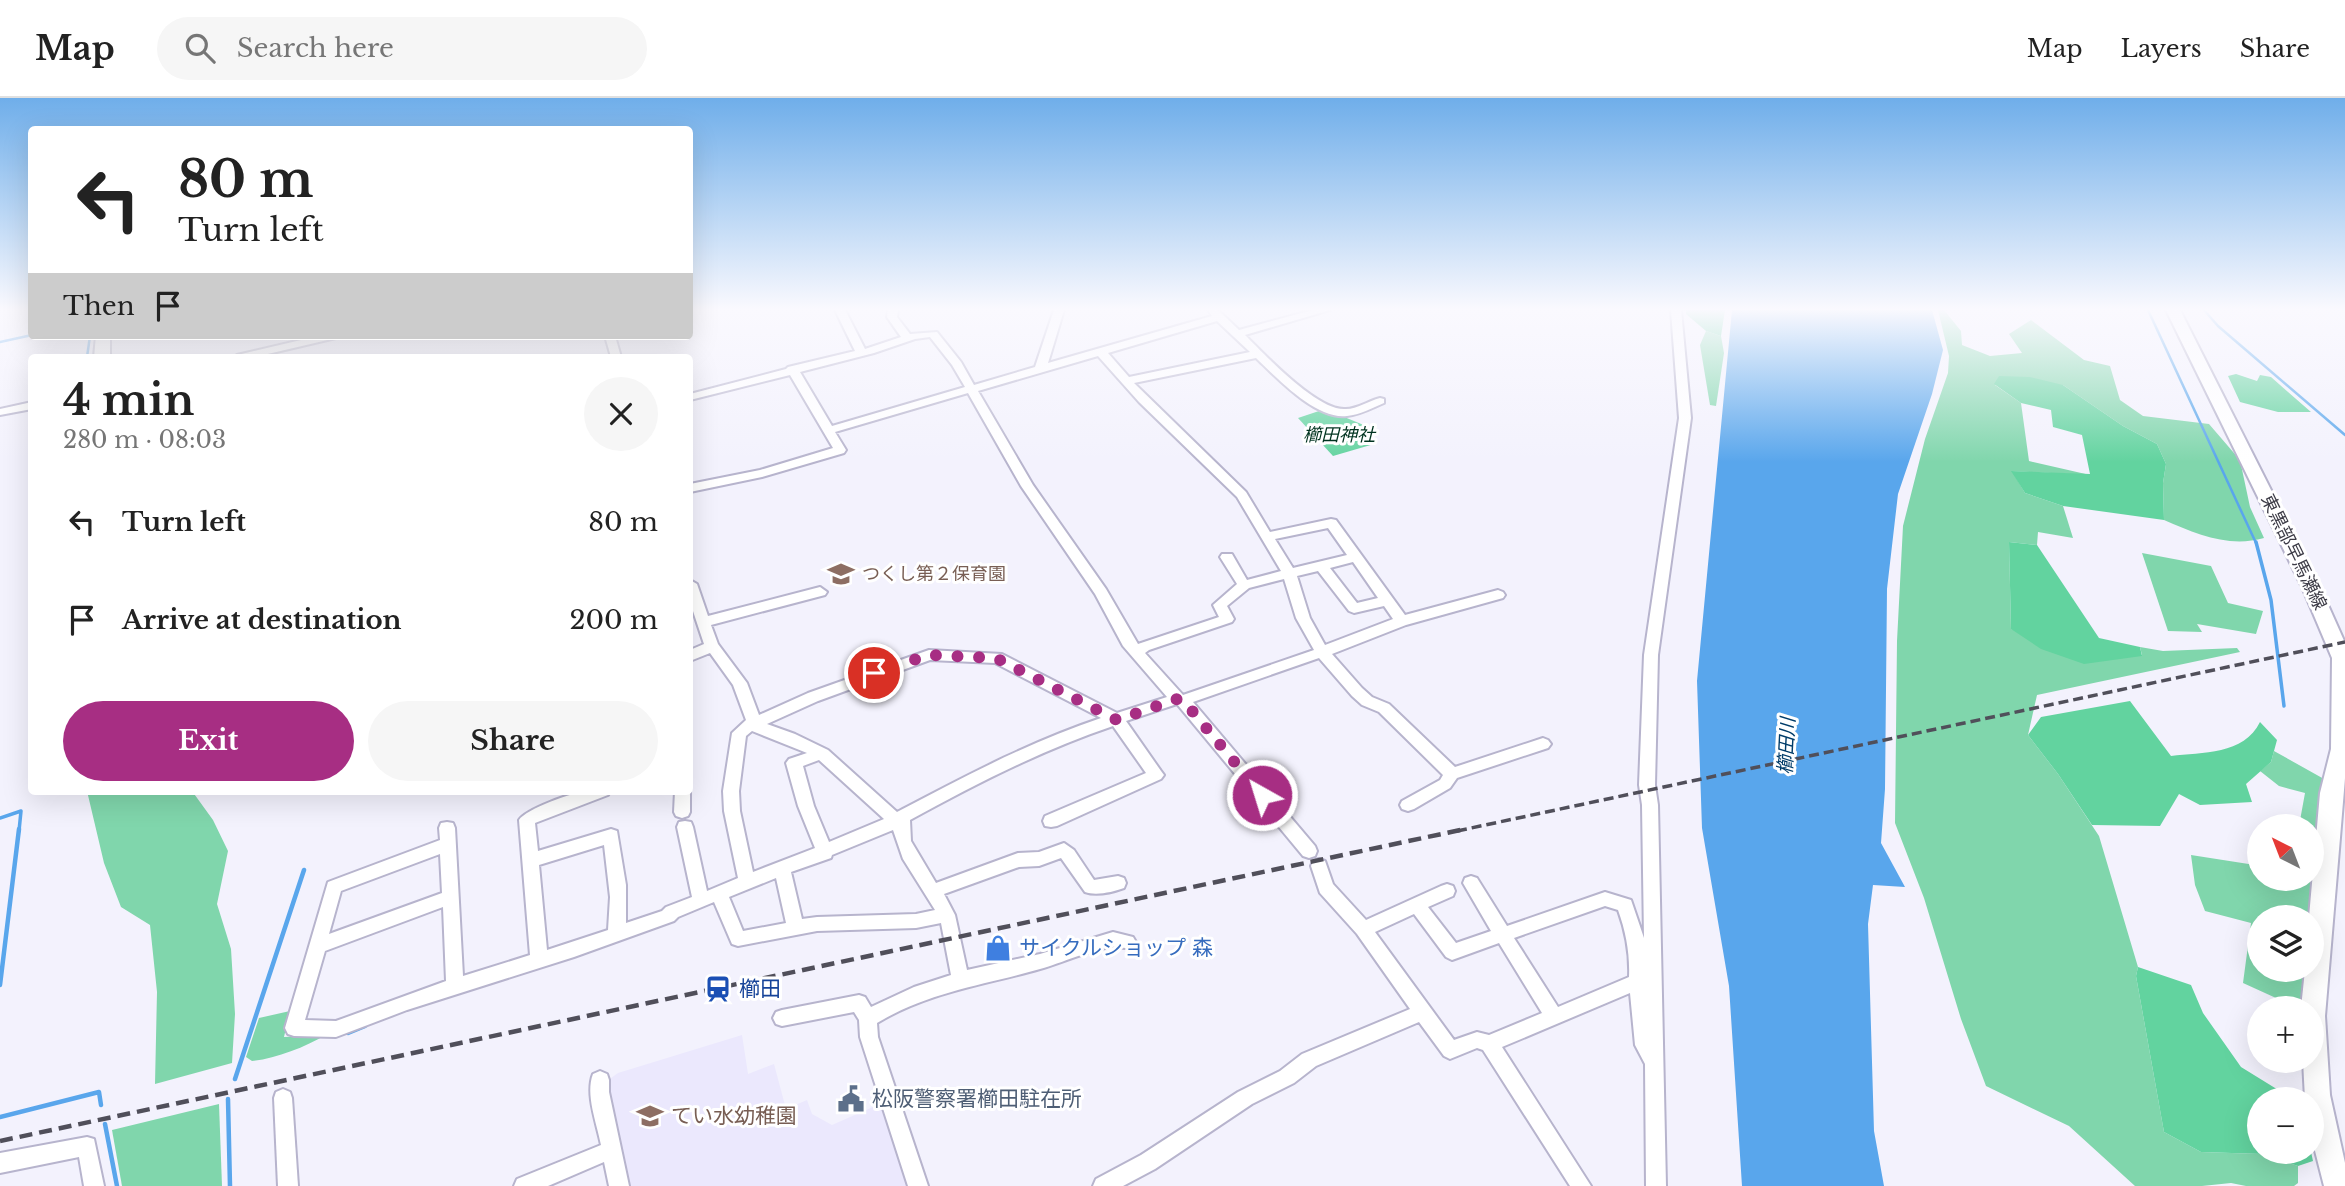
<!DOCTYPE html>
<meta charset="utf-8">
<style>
body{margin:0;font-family:"Libre Baskerville","Noto Sans JP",serif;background:#f6f6f6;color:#222;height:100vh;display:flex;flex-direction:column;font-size:26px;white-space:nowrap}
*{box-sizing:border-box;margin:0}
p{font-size:23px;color:#767676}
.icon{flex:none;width:38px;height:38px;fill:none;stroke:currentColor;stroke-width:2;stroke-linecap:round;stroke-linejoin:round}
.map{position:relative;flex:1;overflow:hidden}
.sheet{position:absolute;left:28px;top:256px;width:665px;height:441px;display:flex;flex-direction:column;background:#fff;border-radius:7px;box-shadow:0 7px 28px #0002}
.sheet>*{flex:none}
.top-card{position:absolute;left:28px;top:28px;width:665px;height:214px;border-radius:7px;box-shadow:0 7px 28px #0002;background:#fff;color:#222;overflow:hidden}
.needle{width:46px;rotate:318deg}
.fabs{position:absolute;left:2247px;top:716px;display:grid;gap:14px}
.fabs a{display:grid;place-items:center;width:77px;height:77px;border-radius:50%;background:#fff;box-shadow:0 7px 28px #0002;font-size:35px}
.pin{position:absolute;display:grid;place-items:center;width:60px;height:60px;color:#fff;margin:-30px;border:4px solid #fff;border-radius:50%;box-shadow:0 2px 7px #0007}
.me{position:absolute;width:77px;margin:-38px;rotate:321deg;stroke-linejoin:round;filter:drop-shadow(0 0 5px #0008)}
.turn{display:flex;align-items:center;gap:24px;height:147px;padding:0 35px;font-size:32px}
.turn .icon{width:91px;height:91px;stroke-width:2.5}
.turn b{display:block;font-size:49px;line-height:60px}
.then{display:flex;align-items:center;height:66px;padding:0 35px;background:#0003;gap:14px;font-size:26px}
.round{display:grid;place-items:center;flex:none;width:74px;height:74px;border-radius:37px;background:#f6f6f6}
.head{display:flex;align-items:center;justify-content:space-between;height:119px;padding:0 35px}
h1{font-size:42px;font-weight:700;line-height:52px}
.cta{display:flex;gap:14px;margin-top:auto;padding:14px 35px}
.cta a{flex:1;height:80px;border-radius:42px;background:#a72e83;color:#fff;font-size:28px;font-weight:700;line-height:80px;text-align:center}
.cta a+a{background:#f6f6f6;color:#222}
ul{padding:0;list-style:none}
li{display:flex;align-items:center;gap:21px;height:98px;padding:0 35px}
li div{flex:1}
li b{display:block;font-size:26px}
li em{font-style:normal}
header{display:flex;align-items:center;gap:42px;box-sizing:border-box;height:98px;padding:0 35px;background:#fff;border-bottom:2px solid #e0e0e0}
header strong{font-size:33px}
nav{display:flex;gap:38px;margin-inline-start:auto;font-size:24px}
.search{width:490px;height:63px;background:#f6f6f6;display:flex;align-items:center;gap:18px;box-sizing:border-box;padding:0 24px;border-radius:38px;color:#767676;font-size:26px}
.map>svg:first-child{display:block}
.built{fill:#ebe8fd}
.green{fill:#80d6ac}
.forest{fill:#62d39f}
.water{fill:#59a6ec}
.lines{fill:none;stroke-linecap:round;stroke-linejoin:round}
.stream-far2{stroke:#59a6ec;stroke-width:2.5}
.stream-far1{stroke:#59a6ec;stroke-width:3.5}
.stream{stroke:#59a6ec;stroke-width:4.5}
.minor-casing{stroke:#b7b4cd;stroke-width:4}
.major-casing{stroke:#b7b4cd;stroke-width:4}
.minor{fill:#fff;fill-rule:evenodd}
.major{fill:#fff;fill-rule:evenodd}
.rail-far1{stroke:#504f5a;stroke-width:3.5;stroke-dasharray:10 5;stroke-linecap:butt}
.rail{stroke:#504f5a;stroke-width:4.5;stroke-dasharray:13 7;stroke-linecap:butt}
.route{stroke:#a72e83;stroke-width:12;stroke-dasharray:0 21.6}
.labels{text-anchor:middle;stroke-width:6;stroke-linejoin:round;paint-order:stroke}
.park-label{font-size:18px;font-style:italic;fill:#00331f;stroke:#fff}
.street-label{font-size:18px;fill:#3c3b46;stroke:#fff}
.education-label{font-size:18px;fill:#785e54;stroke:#fff;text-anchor:start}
.water-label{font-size:19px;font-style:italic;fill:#003c69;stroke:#fff}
.near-shop-label{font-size:21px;fill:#366cbe;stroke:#fff;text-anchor:start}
.near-transit-label{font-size:21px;fill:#164399;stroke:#fff;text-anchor:start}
.near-service-label{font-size:21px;fill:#4e5e75;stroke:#fff;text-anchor:start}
.near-education-label{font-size:21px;fill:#785e54;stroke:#fff;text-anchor:start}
</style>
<header>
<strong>Map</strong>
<div class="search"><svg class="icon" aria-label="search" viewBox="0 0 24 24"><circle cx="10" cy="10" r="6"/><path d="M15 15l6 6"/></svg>Search here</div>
<nav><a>Map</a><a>Layers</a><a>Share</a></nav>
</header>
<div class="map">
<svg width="2345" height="1088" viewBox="0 0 2345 1088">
<rect width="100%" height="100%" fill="#f3f2fd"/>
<!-- built -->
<path class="built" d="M742 937 748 976 774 966 786 1011 807 1002 812 1016 832 1027 882 1005 911 1088H630L611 1001V980L618 975Z"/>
<!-- green -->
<g class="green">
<path d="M1938 212H1944L1961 233 1962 247 1990 258 2022 255 2009 236 2031 222 2084 262 2110 268 2120 302 2143 318 2209 326 2240 362 2250 409 2264 440C2229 450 2196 436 2164 422L2163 385 2166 366 2157 346 2123 328 2063 287H1995L2021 305 2029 363 2090 377 2012 373 2025 395 2063 408 2073 440 2038 434 2037 447 2009 444 2011 531 2142 557 2140 549 2163 553 2237 550 2240 554 2037 597 2028 637 2058 676 2099 738 2138 869 2136 878 2164 1034 2201 1054 2262 1056 2298 1068V1085L2294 1088H2246L2231 1085 2202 1088H2135L2069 1028 1986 988 1961 921 1924 800 1895 725 1897 543 1903 428 1925 341 1948 275 1949 258Z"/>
<path d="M1706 233 1721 238 1724 255 1716 308 1710 307 1700 247Z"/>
<path d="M2142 455 2211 468 2228 505 2263 513 2256 536 2197 526 2202 534 2168 533Z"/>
<path d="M2274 653 2324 681 2311 819H2259V872H2307L2303 910H2287V905L2243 885 2251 825 2205 813 2195 787 2191 757 2255 767 2258 749 2259 780H2312V728H2299L2305 695 2279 688 2260 673 2271 664Z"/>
<path d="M87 693H192L213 722 228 753 217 806 231 851 235 916 232 965 155 986 157 894 150 827 121 809 104 765Z"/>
<path d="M290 913 284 939 326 937C305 949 275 961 252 963L246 959 259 920Z"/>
<path d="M219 1006 222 1088H122L112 1032Z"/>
</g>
<!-- forest -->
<g class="forest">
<path d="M1686 212H1725L1721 238 1706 233 1686 216Z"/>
<path d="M2236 276 2257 283 2260 277 2271 279 2311 314H2278L2240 304 2228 278Z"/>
<path d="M1999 278 2030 279 2063 287 2123 328 2157 346 2166 366 2163 385 2164 422 2063 408 2025 395 2011 373 2090 376 2082 337 2053 329 2051 312 2021 305 1994 286Z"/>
<path d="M1325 311 1366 328 1374 346 1333 358 1298 320Z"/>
<path d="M2009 444 2037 447 2099 540 2140 549 2142 558 2084 566 2041 551 2011 531Z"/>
<path d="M2130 603 2171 658C2202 654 2244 657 2260 624L2277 642 2271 664 2246 686 2252 704 2200 707 2179 696 2160 728 2092 727 2058 676 2028 637 2041 619Z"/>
<path d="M2138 869 2191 887 2203 915 2241 969 2293 1001H2259V1054H2311L2313 1063 2298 1068 2262 1056 2201 1054 2164 1034 2136 878Z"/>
</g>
<!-- water -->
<path class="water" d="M1732 212H1932L1943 252 1932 296 1898 396 1887 491 1885 691 1881 745 1905 789 1873 787 1868 826 1874 1033 1884 1088H1742L1729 888 1702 730 1697 583Z"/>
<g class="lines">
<!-- stream-far2 -->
<g class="stream-far2">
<path d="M2148 212 2256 445"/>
<path d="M2204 212 2218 228 2345 337"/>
<path d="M0 244 32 237"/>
<path d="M87 259 90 238"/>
</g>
<!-- stream-far1 -->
<g class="stream-far1">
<path d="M2256 444 2271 502 2284 608"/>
<path d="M0 720 21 713 19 733"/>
</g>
<!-- stream -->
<g class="stream">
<path d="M0 887 19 731"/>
<path d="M348 935 365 928"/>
<path d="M235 981 304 772"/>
<path d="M228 1001 230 1088"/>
<path d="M0 1019 99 994 101 1007"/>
<path d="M105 1026 117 1088"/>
</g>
<!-- minor casing -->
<g class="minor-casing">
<g id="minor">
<path d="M835 212H845L865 251 901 239 887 219 888 212H898L897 219 910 236 937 234 961 264 974 287 1035 269 1054 212H1064L1048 265 1212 218 1208 212H1218L1239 232 1313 212H1330L1245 237C1265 257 1316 311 1344 311 1356 312 1368 303 1380 300L1384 301V305C1372 310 1360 317 1347 318 1316 322 1277 280 1256 260L1134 285 1246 394 1270 434 1331 421 1336 422 1405 517 1498 492 1503 494 1505 497 1503 500 1406 527 1332 556 1362 590 1372 599 1389 606 1455 669 1543 640 1548 642 1551 646 1548 650 1457 680 1450 690 1414 711 1408 713 1402 711 1400 707 1402 703 1440 682 1443 677 1379 614 1362 607 1352 598 1319 560 1193 604 1315 748 1317 753 1315 758 1309 760 1303 758 1177 606 1126 623 1161 673 1164 677 1161 681 1057 728 1051 729 1045 728 1043 723 1045 718 1146 675 1113 628C1042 652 976 686 910 722L911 743 936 785 1018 755 1039 754 1064 745 1074 752 1094 782 1118 778 1124 780 1126 785 1124 790C1113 794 1096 798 1085 794L1061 760 1039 768 1019 769 944 796 955 817 967 872 1040 856 1113 834 1133 839 1136 844 1133 849C1125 852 1120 848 1112 849 1095 850 1059 866 1040 871 984 887 928 894 877 925L878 939 928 1088H908L860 939 859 922 854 914 782 928 776 926 773 920 776 914 782 912 859 897 865 899 871 909 914 889 951 877 941 825 916 830 817 833 738 848 732 846 714 804 678 819 674 823 574 859 407 912 336 939 294 938 288 936 285 930 328 784 440 742 439 730 441 725 447 724 453 725 455 730 463 878 530 857 519 722C526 711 573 694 587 693 594 692 602 693 610 693L608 697 535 725 538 753 611 731 617 733 626 787V825L662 813 666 809 692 799 677 729 679 724 685 723 691 724 693 729 707 793 738 780 724 713 723 693 732 635 746 622 733 587 710 555 690 563V552L704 546 690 504V482L697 486 708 518 820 489 827 494 825 497 711 527 718 546 747 585 759 617 808 595 929 552 1002 556 1117 615 1167 599 1123 548 1095 496 1021 388 968 295 835 334 846 352 844 355 762 379 690 394V386L760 372 833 350 790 277 690 302V296L786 271 788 269 855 253ZM1217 223 1250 254 1129 279 1108 255ZM930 239 952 267 965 289 832 328 800 274 874 255 915 241ZM1098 258 1139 304 1237 399 1281 473 1247 482 1232 456H1222L1220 459 1237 486 1213 507 1219 519 1138 546 1106 491 1033 387 978 293ZM1328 430 1347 457 1293 470 1275 441ZM1353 464 1378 500 1357 505 1330 470ZM1318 473 1349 513 1354 515 1384 508 1393 521 1325 547 1310 520 1297 478ZM1284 481 1296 520 1314 552 1183 597 1145 555 1149 552 1232 524 1234 521 1227 508 1249 490ZM930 562 995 565 1101 620C1029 644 964 679 897 714L828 652 795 636 767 626 818 603ZM752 633 807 655 789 661 786 665 798 708 815 750 753 774 740 713 739 693 746 638ZM819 662 884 721 829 744 814 708 803 668ZM893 732 903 761 935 812 916 816 817 819 802 821 791 774 831 760 832 757ZM604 747 610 799 608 832 547 852 539 767ZM440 756 442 795 329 836 341 793ZM776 780 786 825 743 833 729 799ZM443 809 446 883 336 923 305 922 325 853Z"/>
<path d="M1671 212H1681L1691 320 1658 557 1655 687 1658 707 1666 1088H1646L1645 966 1635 947 1630 895 1502 949 1591 1088H1570L1483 952 1477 950 1450 961 1444 958 1419 924 1316 968 1294 985 1252 1006 1155 1071 1123 1088H1093L1096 1081 1141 1057 1238 994 1280 973 1302 956 1410 911 1357 836 1320 795 1311 768 1313 763 1319 761 1325 763 1333 786 1366 822 1441 788 1447 786 1453 788 1455 793 1453 798 1428 809 1456 845 1491 833 1463 785 1465 780 1471 778 1477 780 1507 828 1605 794 1631 802 1644 840 1642 707 1639 687 1644 557 1679 320ZM1605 808 1618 812C1626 834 1630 856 1629 879L1558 909 1514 840ZM1414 816 1446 859 1452 862 1499 845 1542 915 1489 937 1477 934 1454 942 1375 834Z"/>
<path d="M318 238H337L336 240 255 259H236L237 257Z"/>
<path d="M605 238H615L621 259H611Z"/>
<path d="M32 304V311L0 317V311Z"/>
<path d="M690 691V714L688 718 682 720 676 718 674 714 675 693H690Z"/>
<path d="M600 973 607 976 609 982V994L629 1088H609L604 1064 548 1088H514L517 1081 601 1047C597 1026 585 996 593 976Z"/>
<path d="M283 991 290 994 292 1000 298 1088H278L274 1000 276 994Z"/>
<path d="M87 1039 94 1041 104 1088H84L79 1059 0 1075V1055Z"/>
</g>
</g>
<!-- major casing -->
<g class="major-casing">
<g id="major">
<path d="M2166 212H2180L2320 489 2345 545V680L2325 918 2330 997 2345 1065V1088H2324L2312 1041V1001H2305L2303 962H2312V910H2301L2305 872H2312V819H2309L2320 695 2331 651 2332 560 2302 489Z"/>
<path d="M96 238H110V259H94Z"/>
</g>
</g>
<!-- minor -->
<use href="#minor" class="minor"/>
<!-- major -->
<use href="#major" class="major"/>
<!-- rail-far1 -->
<path class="rail-far1" d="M1457 733 2345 544"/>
<!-- rail -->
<path class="rail" d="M0 1043 1465 731"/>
</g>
<!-- sky -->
<linearGradient id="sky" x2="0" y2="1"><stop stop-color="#6faeea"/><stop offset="0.58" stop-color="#faf9fe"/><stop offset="1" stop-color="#faf9fe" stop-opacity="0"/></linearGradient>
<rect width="2345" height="364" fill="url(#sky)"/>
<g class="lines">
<!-- route -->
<path class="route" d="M874 575 929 557 996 560 1117 622 1177 601 1183 602 1262 697"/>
</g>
<!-- icons -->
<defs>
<g id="school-bare" transform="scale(2.1)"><path d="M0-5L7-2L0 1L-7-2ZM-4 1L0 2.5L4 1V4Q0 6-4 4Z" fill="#8d6e63" stroke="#fff" stroke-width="2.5" paint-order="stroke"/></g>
<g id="shop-bare" transform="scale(2.1)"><path d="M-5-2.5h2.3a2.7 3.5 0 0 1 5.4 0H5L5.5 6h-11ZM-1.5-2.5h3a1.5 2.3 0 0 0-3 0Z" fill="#3f7fe0" stroke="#fff" stroke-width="2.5" paint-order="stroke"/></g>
<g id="station-bare" transform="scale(2.1)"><path d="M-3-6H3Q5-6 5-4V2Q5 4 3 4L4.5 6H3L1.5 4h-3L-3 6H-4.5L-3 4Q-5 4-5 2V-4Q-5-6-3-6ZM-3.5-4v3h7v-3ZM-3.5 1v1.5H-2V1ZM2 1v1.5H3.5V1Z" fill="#1a4fb4" stroke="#fff" stroke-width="2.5" paint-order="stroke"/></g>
<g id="civic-bare" transform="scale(2.1)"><path d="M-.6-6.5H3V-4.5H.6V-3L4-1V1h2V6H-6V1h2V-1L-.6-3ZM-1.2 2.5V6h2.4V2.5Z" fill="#5c6f8a" stroke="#fff" stroke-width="2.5" paint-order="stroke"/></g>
</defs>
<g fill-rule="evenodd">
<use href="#school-bare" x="841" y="476"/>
<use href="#shop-bare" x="998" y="850"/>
<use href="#station-bare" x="718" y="891"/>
<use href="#civic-bare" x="851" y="1001"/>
<use href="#school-bare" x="650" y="1018"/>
</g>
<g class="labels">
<!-- park labels -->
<g class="park-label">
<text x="1339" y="343">櫛田神社</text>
</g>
<!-- street labels -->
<g class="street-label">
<text transform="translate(2294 454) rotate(64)" y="6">東黒部早馬瀬線</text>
</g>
<!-- education labels -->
<g class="education-label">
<text x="862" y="482">つくし第２保育園</text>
</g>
<!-- water labels -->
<g class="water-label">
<text transform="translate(1786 648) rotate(-87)" y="7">櫛田川</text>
</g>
<!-- near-shop labels -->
<g class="near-shop-label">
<text x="1019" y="857">サイクルショップ 森</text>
</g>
<!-- near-transit labels -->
<g class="near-transit-label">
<text x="739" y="898">櫛田</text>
</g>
<!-- near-service labels -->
<g class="near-service-label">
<text x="872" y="1008">松阪警察署櫛田駐在所</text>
</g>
<!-- near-education labels -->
<g class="near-education-label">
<text x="671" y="1025">てい水幼稚園</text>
</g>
</g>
</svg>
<div class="fabs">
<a><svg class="needle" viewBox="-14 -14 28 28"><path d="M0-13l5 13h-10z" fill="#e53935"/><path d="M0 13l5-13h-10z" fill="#767676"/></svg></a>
<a><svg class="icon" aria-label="layers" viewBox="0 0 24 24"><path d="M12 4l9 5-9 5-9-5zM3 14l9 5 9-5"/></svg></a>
<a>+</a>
<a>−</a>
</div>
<div class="pin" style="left:874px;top:575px;background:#d93025"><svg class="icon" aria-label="arrive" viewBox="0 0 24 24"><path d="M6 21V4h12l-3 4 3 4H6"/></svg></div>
<svg class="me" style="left:1262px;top:697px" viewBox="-20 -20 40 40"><circle r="17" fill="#a72e83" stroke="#fff" stroke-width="3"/><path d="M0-11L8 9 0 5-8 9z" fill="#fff"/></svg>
<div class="top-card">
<div class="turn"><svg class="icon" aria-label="left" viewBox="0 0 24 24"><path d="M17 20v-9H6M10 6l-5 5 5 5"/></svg><div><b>80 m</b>Turn left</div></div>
<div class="then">Then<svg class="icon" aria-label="arrive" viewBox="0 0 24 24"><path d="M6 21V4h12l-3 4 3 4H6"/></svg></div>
</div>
<section class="sheet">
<div class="head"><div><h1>4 min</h1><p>280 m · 08:03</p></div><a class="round"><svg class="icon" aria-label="close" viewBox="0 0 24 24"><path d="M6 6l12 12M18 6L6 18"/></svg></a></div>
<ul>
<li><svg class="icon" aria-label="left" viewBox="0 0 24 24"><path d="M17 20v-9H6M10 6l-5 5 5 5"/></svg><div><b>Turn left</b></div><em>80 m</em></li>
<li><svg class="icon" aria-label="arrive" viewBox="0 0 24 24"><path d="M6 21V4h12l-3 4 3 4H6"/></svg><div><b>Arrive at destination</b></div><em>200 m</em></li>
</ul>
<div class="cta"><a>Exit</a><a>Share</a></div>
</section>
</div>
